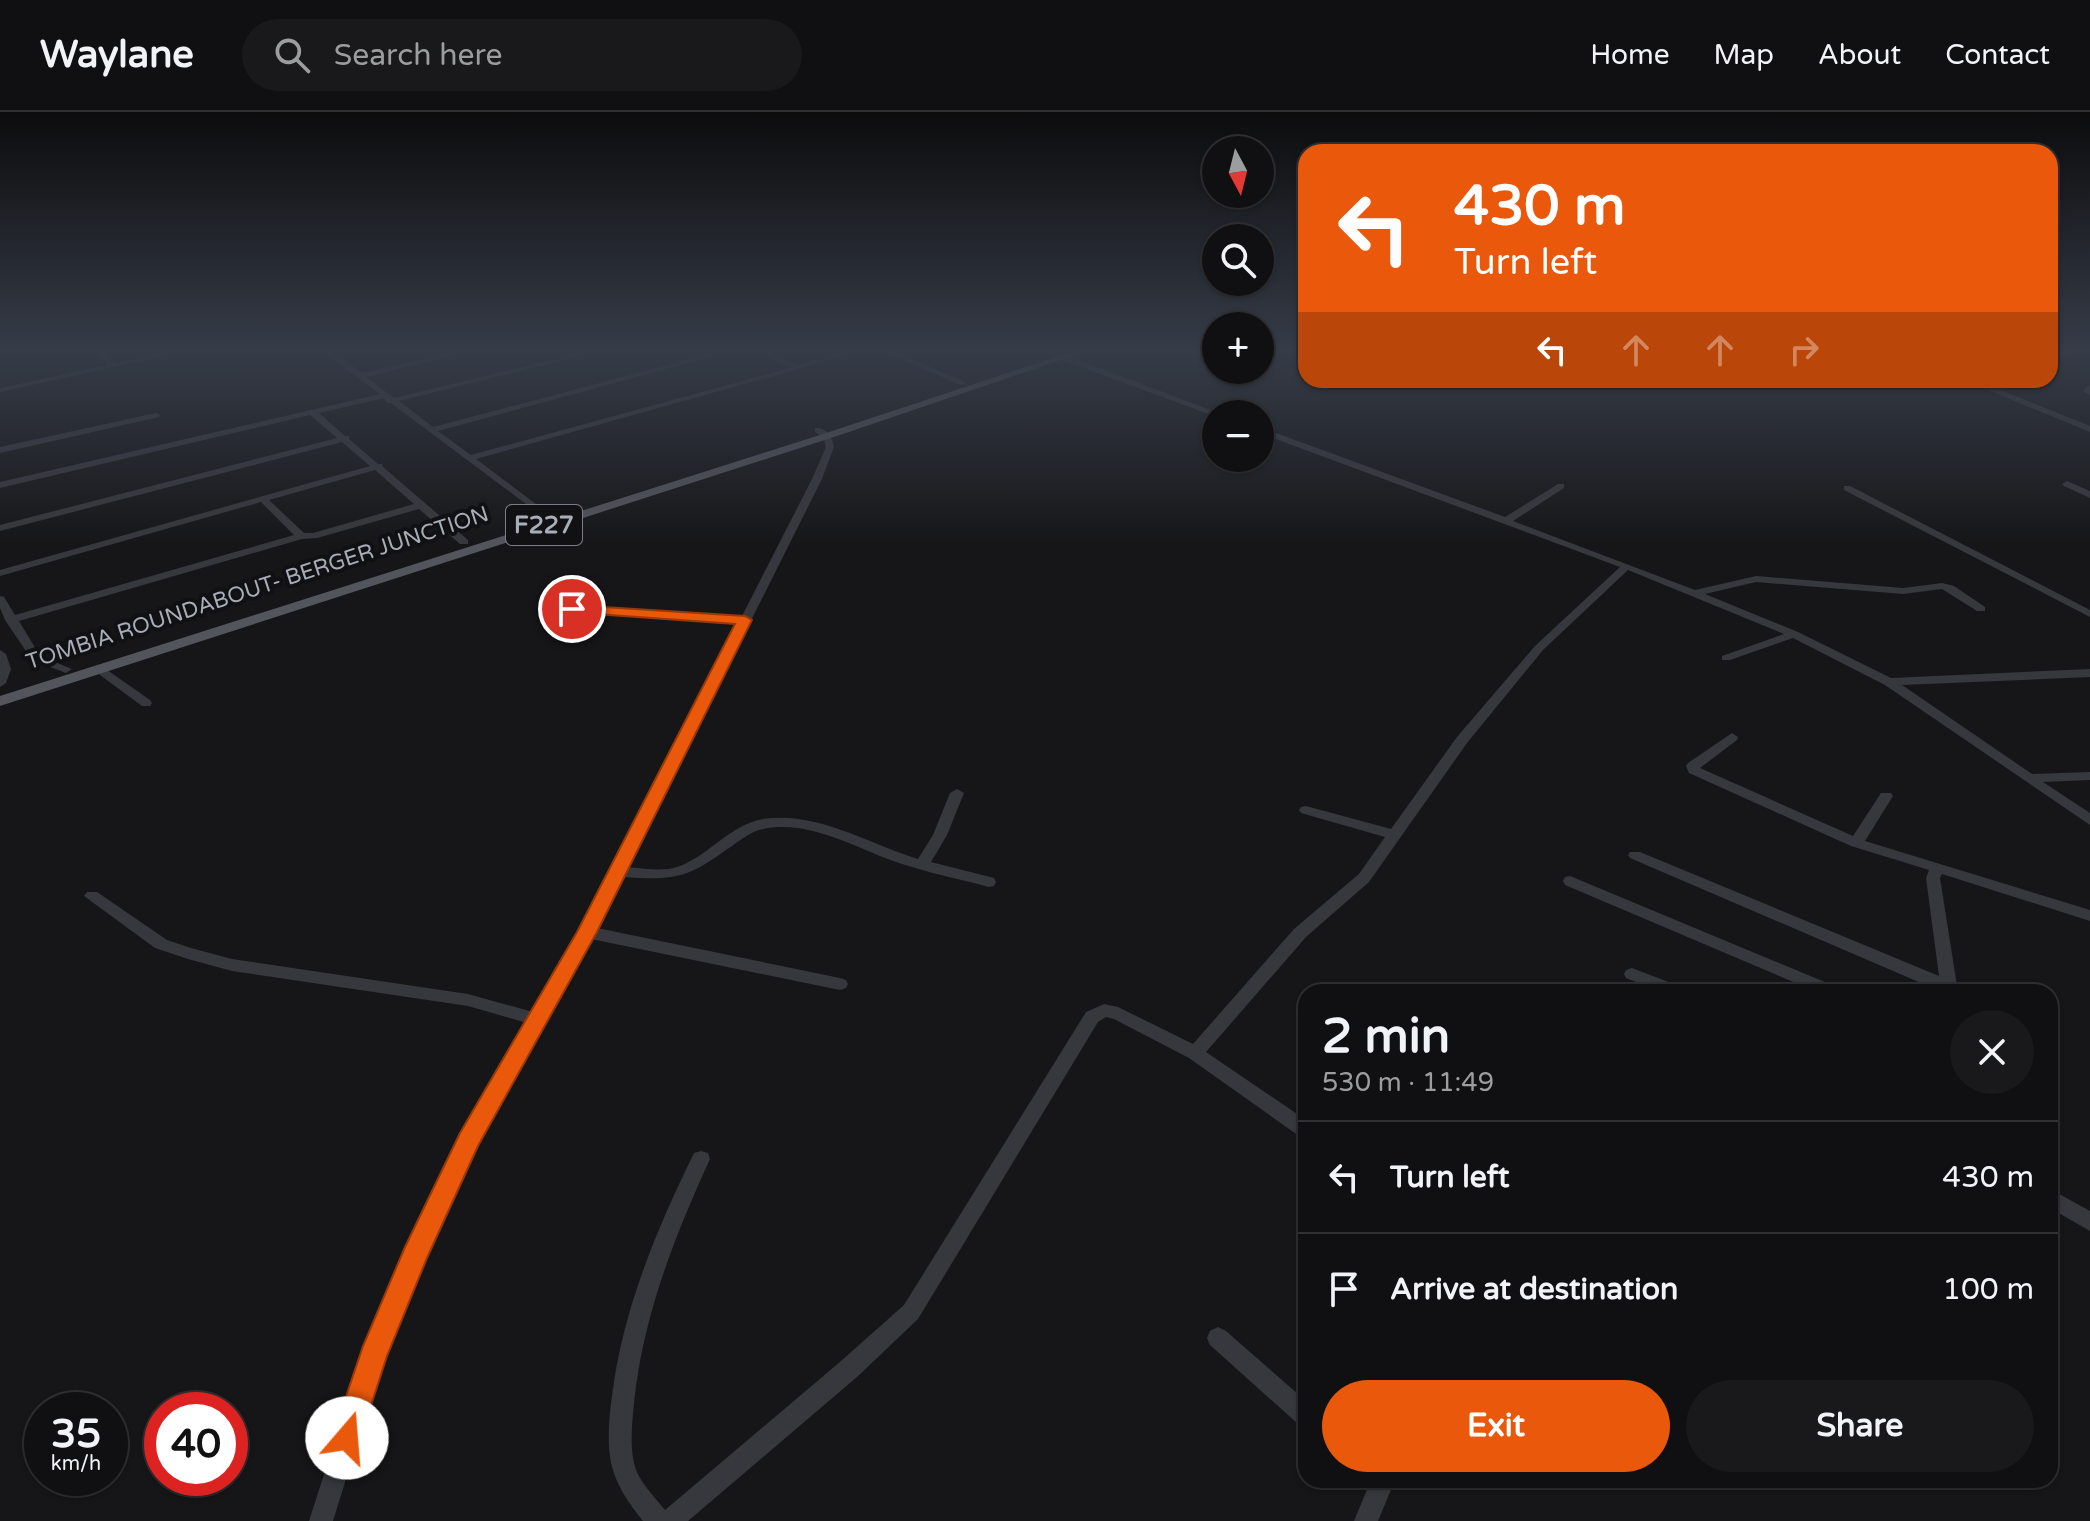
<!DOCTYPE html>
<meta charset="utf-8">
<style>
body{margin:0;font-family:"Varela Round",sans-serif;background:#19191b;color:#f1f3f6;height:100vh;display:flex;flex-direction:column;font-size:30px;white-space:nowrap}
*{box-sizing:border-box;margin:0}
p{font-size:26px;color:#9c9d9f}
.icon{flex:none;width:44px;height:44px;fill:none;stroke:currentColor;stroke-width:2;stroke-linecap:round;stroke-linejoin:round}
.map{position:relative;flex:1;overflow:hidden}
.panel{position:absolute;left:1298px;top:872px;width:760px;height:504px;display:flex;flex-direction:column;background:#101012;border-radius:24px;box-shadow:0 2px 6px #0004,0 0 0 2px #303032}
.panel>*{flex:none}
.guide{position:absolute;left:1298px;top:32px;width:760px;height:244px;border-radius:24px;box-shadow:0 2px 6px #0004,0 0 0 2px #303032;background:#ea580c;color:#fff;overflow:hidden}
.needle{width:52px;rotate:173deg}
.fabs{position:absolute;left:1202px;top:24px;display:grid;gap:16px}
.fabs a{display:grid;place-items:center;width:72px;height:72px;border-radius:50%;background:#101012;box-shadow:0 2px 6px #0004,0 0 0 2px #303032;font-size:40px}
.speed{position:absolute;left:24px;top:1280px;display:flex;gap:16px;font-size:40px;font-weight:700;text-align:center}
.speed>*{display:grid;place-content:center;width:104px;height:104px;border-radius:50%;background:#101012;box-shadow:0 2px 6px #0004,0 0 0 2px #303032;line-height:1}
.speed small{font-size:20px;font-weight:400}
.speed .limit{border:12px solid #d22;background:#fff;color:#111}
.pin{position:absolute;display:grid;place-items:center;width:68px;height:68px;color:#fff;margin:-34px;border:4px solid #fff;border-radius:50%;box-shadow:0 2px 8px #0007}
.me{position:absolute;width:88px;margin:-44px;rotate:18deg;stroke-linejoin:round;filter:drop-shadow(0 0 6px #0008)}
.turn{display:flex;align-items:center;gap:28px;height:168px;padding:0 24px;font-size:36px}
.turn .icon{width:104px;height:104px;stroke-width:2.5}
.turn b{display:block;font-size:56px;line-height:68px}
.lanes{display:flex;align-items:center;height:76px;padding:0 24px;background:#0003;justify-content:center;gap:40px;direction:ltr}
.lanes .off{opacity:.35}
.round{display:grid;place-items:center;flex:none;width:84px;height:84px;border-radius:42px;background:#19191b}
.headline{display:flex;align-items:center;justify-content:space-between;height:136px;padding:0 24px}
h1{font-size:48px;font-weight:800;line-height:60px}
.action{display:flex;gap:16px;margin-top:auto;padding:16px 24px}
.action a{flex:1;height:92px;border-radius:48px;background:#ea580c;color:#fff;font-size:32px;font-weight:800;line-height:92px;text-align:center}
.action a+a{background:#19191b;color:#f1f3f6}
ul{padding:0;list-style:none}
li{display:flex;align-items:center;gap:24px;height:112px;padding:0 24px;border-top:2px solid #303032}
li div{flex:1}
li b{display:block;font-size:30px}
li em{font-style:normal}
header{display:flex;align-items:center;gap:48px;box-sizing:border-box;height:112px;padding:0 40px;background:#101012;border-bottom:2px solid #303032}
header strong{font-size:38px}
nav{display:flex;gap:44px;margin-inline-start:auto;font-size:28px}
.search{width:560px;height:72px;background:#19191b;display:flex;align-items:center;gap:20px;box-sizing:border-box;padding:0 28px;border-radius:44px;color:#9c9d9f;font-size:30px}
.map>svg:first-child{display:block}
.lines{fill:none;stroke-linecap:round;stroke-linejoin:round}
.minor{fill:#37383d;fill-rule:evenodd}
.major{fill:#53555c;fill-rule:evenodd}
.route{fill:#ea580c;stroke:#983908;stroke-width:2}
.labels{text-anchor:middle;stroke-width:8;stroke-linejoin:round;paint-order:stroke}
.far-street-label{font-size:22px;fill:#a8adb8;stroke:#111113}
.shield{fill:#111113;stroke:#7b7e86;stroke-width:2}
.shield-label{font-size:24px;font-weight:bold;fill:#a8adb8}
</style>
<header>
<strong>Waylane</strong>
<div class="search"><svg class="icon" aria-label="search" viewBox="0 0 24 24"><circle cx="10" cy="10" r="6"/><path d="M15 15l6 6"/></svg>Search here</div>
<nav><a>Home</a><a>Map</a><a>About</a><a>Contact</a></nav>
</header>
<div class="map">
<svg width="2090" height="1409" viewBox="0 0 2090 1409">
<rect width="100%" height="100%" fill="#161618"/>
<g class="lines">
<!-- minor -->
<g class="minor">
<path d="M92 237H99L115 251 182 237H195L0 280V276L108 253Z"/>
<path d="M324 237H330L362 261 466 237H478L366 265 394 286 597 237H609L399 289 433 315 728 237H739L438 319 471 343 790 256 753 237H761L798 253 859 237H870L476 347 549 402V406L546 407 391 291H387L384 286 319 301 345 324H349V327L378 352H382L383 355 468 428V432H460L419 397 317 426 302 427 19 509 40 544 72 557 66 561 32 548 5 508 0 496V484L4 485 15 503 294 423 261 390 0 464V458L370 354 342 330 0 419V413L337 326 310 303 0 376V370L380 282 324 241ZM375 358 414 392 313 421H304L269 388Z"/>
<path d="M878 237H888L967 271 960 273Z"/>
<path d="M2083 237H2090V240L2050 245V241Z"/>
<path d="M1059 243H1065L1221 302 1214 304 1059 247Z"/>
<path d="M1964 268H1975L2090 314V320Z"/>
<path d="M2087 274H2090V283L2083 279Z"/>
<path d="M156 301 160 303 159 305 0 341V335Z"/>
<path d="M1260 315 1505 405 1558 372H1564V376L1513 409 1695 478 1756 464 1903 476 1942 471 1954 474 1985 495V499H1977L1942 477 1903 482 1756 470 1705 482 1798 520 1891 566 2090 557V565L1902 573 2032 662 2090 660V668L2043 670 2090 701V713L1885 573 1793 526 1730 548H1722V544L1784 522 1628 458 1543 538 1467 631 1369 770 1306 825 1206 940 1306 1008V1026L1299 1024 1189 946 1114 907 1106 905 1098 910 918 1207 857 1265 688 1409H643C629 1392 616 1373 611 1351 607 1329 609 1306 612 1284 623 1197 656 1119 694 1041L701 1039 708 1041 710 1047C674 1126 643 1204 634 1291 632 1312 629 1338 636 1358 642 1373 655 1385 665 1398L841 1249 904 1193 1086 900 1104 892 1118 895 1193 932 1294 817 1359 762 1385 725 1301 701 1299 698 1301 695 1306 694 1391 717 1457 625 1535 534 1620 455 1260 321Z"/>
<path d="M815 316C827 315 832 325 834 335L822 367 627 755C643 756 661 760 677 755 708 745 729 713 763 707 817 699 869 732 918 747L933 723 950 681 957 677 964 681 947 723 931 750 994 766 996 770 994 774 989 775C959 767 929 761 899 751 857 737 810 707 763 717 750 719 737 731 726 738 685 768 671 768 622 765L597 816 840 866 846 868 848 872 846 876 840 878 591 827 476 1033 424 1145 384 1244 333 1409H309L362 1244 405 1143 462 1023 527 911 468 894 232 859 188 847 155 836 84 784 87 780H97L167 828 191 836 232 847 468 882 533 900 579 820 738 511 572 500 566 497 572 494 742 504 812 367 826 335 823 325 815 320Z"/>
<path d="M2067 369 2090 379V386L2064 374 2062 372Z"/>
<path d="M1844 374H1850L2090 498V505L1844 378Z"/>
<path d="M0 538 6 542 11 557 6 571 0 575Z"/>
<path d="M100 553 150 588 152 591 150 594H142L96 560V554Z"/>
<path d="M1732 621 1738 625 1737 628 1700 656 1853 724 1881 681H1891L1893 684 1865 729 2090 798V809L1942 762 1940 766 1958 880H1942L1630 746 1628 743 1630 740H1640L1939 864 1926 766 1929 758 1851 734 1689 661 1686 654 1688 651Z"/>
<path d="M1570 764 1839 876 1841 880H1817L1565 773 1563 769 1565 765Z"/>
<path d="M1632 856 1684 876 1686 880H1661L1626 866 1624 862 1626 858Z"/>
<path d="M2050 1077 2090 1099V1119L2050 1096Z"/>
<path d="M1218 1215 1226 1219 1306 1289V1315L1298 1312 1210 1233 1207 1226 1210 1219Z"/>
<path d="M1371 1368H1395L1378 1409H1354Z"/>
</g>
<!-- major -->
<path class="major" d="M1080 237H1093L831 326 0 594V584L823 322Z"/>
</g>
<!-- sky -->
<linearGradient id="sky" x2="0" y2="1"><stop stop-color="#0c0c0d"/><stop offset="0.55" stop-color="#363c48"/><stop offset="1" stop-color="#363c48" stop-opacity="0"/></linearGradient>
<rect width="2090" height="434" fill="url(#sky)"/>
<!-- route -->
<path class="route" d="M572 493 745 504 752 508 597 820 478 1034 427 1146 387 1244 357 1337 347 1341 336 1337 332 1326 363 1234 405 1135 460 1021 577 820 735 512 567 500 565 497Z"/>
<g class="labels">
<!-- far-street labels -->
<g class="far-street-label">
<text transform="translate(257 475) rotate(-18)" y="8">TOMBIA ROUNDABOUT- BERGER JUNCTION</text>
</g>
<!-- shield labels -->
<rect class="shield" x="506" y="393" width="76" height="40" rx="6"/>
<g class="shield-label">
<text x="544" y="421">F227</text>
</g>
</g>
</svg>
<div class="fabs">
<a><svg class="needle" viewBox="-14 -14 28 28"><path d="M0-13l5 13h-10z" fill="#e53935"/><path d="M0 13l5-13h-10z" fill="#9c9d9f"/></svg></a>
<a><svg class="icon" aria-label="search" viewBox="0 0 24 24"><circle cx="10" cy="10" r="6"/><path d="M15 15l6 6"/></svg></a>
<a>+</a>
<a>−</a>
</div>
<div class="speed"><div>35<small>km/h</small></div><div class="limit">40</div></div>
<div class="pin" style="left:572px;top:497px;background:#d93025"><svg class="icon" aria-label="arrive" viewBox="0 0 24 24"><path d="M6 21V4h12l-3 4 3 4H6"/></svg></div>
<svg class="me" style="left:347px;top:1326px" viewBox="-20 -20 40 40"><circle r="19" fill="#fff"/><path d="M0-13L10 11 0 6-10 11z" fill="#ea580c"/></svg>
<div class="guide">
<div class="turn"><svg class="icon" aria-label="left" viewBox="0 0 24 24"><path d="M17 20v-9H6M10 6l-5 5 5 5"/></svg><div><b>430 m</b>Turn left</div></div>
<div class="lanes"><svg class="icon" aria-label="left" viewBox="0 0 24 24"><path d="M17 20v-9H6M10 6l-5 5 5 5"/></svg><svg class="icon off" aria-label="ahead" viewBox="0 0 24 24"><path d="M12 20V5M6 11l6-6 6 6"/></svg><svg class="icon off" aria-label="ahead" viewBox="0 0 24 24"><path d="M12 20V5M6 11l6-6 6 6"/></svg><svg class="icon off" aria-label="right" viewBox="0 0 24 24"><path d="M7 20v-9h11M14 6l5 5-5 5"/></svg></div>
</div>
<section class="panel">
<div class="headline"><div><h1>2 min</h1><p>530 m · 11:49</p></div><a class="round"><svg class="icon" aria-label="close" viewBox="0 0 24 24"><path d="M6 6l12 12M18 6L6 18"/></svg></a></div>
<ul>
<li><svg class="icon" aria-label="left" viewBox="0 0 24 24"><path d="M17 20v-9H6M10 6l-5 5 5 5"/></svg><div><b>Turn left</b></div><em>430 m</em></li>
<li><svg class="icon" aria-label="arrive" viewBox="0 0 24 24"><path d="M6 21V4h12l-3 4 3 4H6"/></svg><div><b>Arrive at destination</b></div><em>100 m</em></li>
</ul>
<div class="action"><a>Exit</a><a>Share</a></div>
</section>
</div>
